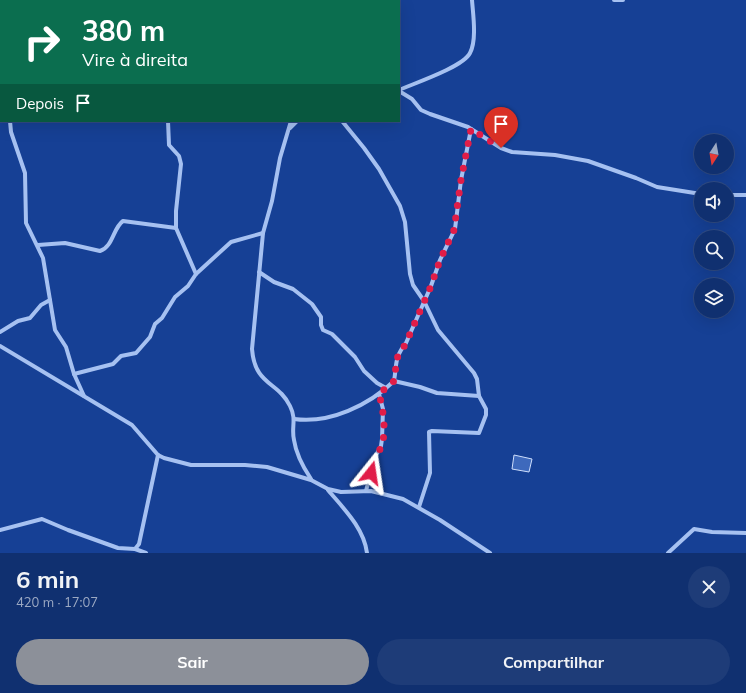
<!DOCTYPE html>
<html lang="pt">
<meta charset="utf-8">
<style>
body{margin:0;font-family:Mulish,sans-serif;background:#1e3c78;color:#f1f3f6;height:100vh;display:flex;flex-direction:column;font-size:15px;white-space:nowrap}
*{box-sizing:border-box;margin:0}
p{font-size:13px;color:#9ca9c3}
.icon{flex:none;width:22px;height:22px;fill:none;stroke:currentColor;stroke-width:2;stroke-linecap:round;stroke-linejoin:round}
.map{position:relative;height:553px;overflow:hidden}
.details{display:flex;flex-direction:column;background:#103070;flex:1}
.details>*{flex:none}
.banner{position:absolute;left:0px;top:0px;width:400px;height:122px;box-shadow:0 4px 16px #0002,0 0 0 1px #304b83;background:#0b6e4f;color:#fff;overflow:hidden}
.needle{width:26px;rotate:191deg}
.tools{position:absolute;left:694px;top:134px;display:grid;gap:8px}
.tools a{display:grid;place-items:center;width:40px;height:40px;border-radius:50%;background:#103070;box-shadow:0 4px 16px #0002,0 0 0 1px #304b83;font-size:20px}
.pin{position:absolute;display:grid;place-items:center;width:34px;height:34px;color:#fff;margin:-41px -17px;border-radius:50% 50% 50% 0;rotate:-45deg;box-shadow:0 0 4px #0007}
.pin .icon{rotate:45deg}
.me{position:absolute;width:44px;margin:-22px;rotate:15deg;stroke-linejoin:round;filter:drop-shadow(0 0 3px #0008)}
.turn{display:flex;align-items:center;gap:14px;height:84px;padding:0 16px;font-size:18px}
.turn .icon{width:52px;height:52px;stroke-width:2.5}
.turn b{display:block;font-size:28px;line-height:34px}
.then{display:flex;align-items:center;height:38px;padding:0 16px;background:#0003;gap:8px;font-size:15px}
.round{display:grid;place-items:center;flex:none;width:42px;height:42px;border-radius:21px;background:#1e3c78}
.summary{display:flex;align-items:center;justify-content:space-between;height:68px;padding:0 16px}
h1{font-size:24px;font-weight:700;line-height:30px}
.cta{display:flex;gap:8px;margin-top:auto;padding:8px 16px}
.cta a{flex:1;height:46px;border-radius:24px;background:#8c9099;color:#fff;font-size:16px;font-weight:700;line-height:46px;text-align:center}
.cta a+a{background:#1e3c78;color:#f1f3f6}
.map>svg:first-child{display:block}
.building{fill:#3e69bc;stroke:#cedefc}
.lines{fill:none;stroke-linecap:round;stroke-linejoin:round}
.street{stroke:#a6c1f1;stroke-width:4}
.route{stroke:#e11d48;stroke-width:7;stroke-dasharray:0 12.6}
</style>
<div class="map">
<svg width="746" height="553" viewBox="0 0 746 553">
<rect width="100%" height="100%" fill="#164095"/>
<!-- building -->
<path class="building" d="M514 455 532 459 529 472 512 469Z"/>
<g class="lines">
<!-- street -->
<g class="street">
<path d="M147 0 148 1"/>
<path d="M329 0V1"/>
<path d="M614 0H623"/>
<path d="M25 1 26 0"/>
<path d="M0 12H1"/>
<path d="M399 90C415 83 463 67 470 53 477 40 473 14 472 0"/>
<path d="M399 91 412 99 421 110 430 114 468 127 501 148 512 152 555 155 588 161 636 178 657 187 701 194"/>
<path d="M10 121 11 132 25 173 26 223 43 258 55 330 66 347 74 374 84 396"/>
<path d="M168 121 169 145 179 156 181 164 176 211V228L196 274"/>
<path d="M291 121 280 158 272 201 263 233 252 349C255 386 278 381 290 406 297 420 291 427 294 440 296 454 303 467 311 479"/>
<path d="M342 121 364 148 379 169 400 206 405 222 410 274 413 285 424 301 438 330 474 373 477 379 479 396 486 409V415L479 433 432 431 429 432 430 473 419 507"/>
<path d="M290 128 297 121"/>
<path d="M727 195H746"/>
<path d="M38 245 65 243 100 251C113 247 113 228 123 221L176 228"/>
<path d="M259 272 274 282 293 289 312 304 321 317V325L323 330 332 334 355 357 364 371 377 383 386 388"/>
<path d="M0 332 18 321 30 318 41 305 50 300"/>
<path d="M0 346 132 425 158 455 164 458 191 465H245L267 467 311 480 328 489 341 492 371 491 403 499 440 520 490 553"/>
<path d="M74 374 113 364 121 356 136 353 150 337 155 324 162 318 175 297 188 286 196 274 231 242 263 233"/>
<path d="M394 381 420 387 437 393 479 396"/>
<path d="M294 419C330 424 369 405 394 381 397 364 394 358 406 343L431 286 440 260 455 229 461 180 471 129"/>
<path d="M328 490C343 508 364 528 367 553"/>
<path d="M366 491 374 459 381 446 382 439 383 409 379 394"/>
<path d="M0 530 42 519 68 530 118 548 135 549 139 544 158 455"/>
<path d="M135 549 146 553"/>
<path d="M668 553 694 529 712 532 746 533"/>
</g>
</g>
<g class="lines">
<!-- route -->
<path class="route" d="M371 473C373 463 377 456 381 447 387 433 383 408 379 394L394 381 397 358 406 343 431 286 440 260 454 230 461 180 471 129 501 148"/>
</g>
</svg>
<div class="tools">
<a><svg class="needle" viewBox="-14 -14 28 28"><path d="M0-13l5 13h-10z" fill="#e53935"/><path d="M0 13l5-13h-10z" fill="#9ca9c3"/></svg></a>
<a><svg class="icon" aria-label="sound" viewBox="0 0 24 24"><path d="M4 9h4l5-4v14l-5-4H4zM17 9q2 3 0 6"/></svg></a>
<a><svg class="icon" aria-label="search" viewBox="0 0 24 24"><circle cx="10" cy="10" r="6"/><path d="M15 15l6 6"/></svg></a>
<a><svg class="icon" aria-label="layers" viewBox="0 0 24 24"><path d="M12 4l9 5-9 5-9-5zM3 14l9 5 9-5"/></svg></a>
</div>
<div class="pin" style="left:501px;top:148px;background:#d93025"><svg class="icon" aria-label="arrive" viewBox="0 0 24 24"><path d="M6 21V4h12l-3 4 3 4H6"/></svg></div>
<svg class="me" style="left:371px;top:473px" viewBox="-20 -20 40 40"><path d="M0-17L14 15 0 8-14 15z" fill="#e11d48" stroke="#fff" stroke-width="4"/></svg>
<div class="banner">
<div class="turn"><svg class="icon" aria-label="right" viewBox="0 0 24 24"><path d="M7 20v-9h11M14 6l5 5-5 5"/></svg><div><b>380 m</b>Vire à direita</div></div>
<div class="then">Depois<svg class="icon" aria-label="arrive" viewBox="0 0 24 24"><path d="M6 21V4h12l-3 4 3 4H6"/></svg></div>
</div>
</div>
<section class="details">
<div class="summary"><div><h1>6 min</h1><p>420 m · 17:07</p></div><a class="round"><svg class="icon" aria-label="close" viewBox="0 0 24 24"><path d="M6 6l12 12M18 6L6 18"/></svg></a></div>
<div class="cta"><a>Sair</a><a>Compartilhar</a></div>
</section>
